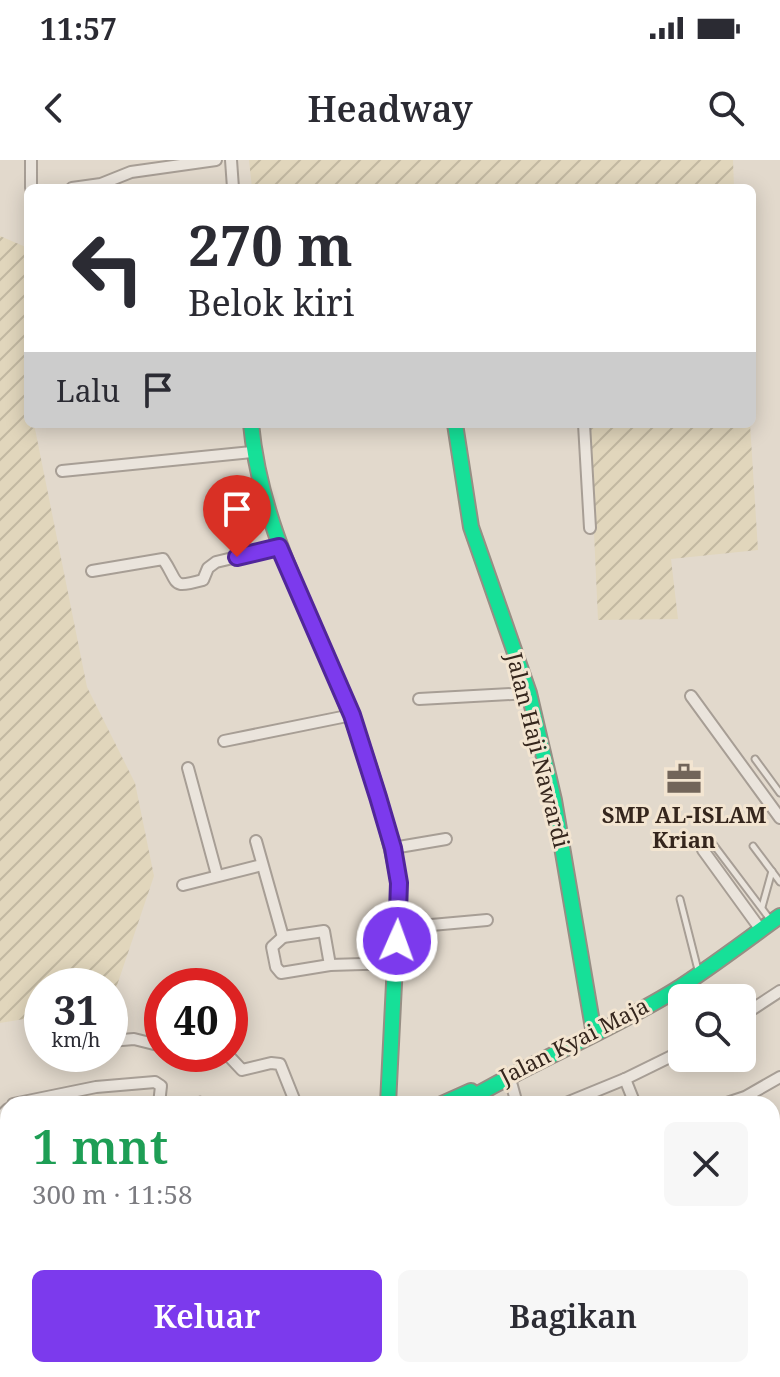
<!DOCTYPE html>
<html lang="id">
<meta charset="utf-8">
<style>
body{margin:0;font-family:"Noto Serif",serif;background:#f7f7f7;color:#2b2b33;height:100vh;display:flex;flex-direction:column;font-size:30px;white-space:nowrap}
*{box-sizing:border-box;margin:0}
p{font-size:26px;color:#7c7c81}
.icon{flex:none;width:44px;height:44px;fill:none;stroke:currentColor;stroke-width:2;stroke-linecap:round;stroke-linejoin:round}
.map{position:relative;flex:1;overflow:hidden}
.details{position:absolute;left:0px;top:936px;width:780px;height:282px;display:flex;flex-direction:column;background:#fff;border-radius:24px 24px 0 0;box-shadow:0 4px 20px #0003}
.details>*{flex:none}
.top-card{position:absolute;left:24px;top:24px;width:732px;height:244px;border-radius:12px;box-shadow:0 4px 20px #0003;background:#fff;color:#2b2b33;overflow:hidden}
.fabs{position:absolute;left:668px;top:824px;display:grid;gap:16px}
.fabs a{display:grid;place-items:center;width:88px;height:88px;border-radius:12px;background:#fff;box-shadow:0 4px 20px #0003;font-size:40px}
.speed{position:absolute;left:24px;top:808px;display:flex;gap:16px;font-size:40px;font-weight:700;text-align:center}
.speed>*{display:grid;place-content:center;width:104px;height:104px;border-radius:50%;background:#fff;box-shadow:0 4px 20px #0003;line-height:1}
.speed small{font-size:20px;font-weight:400}
.speed .limit{border:12px solid #d22;background:#fff;color:#111}
.pin{position:absolute;display:grid;place-items:center;width:68px;height:68px;color:#fff;margin:-82px -34px;border-radius:50% 50% 50% 0;rotate:-45deg;box-shadow:0 0 8px #0007}
.pin .icon{rotate:45deg}
.me{position:absolute;width:88px;margin:-44px;rotate:2deg;stroke-linejoin:round;filter:drop-shadow(0 0 6px #0008)}
.turn{display:flex;align-items:center;gap:28px;height:168px;padding:0 32px;font-size:36px}
.turn .icon{width:104px;height:104px;stroke-width:2.5}
.turn b{display:block;font-size:56px;line-height:68px}
.then{display:flex;align-items:center;height:76px;padding:0 32px;background:#0003;gap:16px;font-size:30px}
.round{display:grid;place-items:center;flex:none;width:84px;height:84px;border-radius:12px;background:#f7f7f7}
.summary{display:flex;align-items:center;justify-content:space-between;height:136px;padding:0 32px}
h1{font-size:48px;font-weight:600;line-height:60px;color:#1e9e55}
.cta{display:flex;gap:16px;margin-top:auto;padding:16px 32px}
.cta a{flex:1;height:92px;border-radius:12px;background:#7c3aed;color:#fff;font-size:32px;font-weight:600;line-height:92px;text-align:center}
.cta a+a{background:#f7f7f7;color:#2b2b33}
.status{display:flex;justify-content:space-between;align-items:center;height:56px;padding:0 40px;background:#fff;direction:ltr}
.status svg{height:22px;fill:currentColor}
header{display:flex;justify-content:space-between;align-items:center;height:104px;padding:0 32px;background:#fff;font-size:36px;font-weight:600}
.map>svg:first-child{display:block}
.farmland{fill:url(#farmland-furrows)}
.lines{fill:none;stroke-linecap:round;stroke-linejoin:round}
.lane-casing{stroke:#a79e95;stroke-width:9}
.street-casing{stroke:#a79e95;stroke-width:14}
.fast-casing{stroke:#978e84;stroke-width:18}
.jam-casing{stroke:#978e84;stroke-width:18}
.lane{stroke:#eae4dc;stroke-width:5}
.street{stroke:#eae4dc;stroke-width:10}
.fast{stroke:#16e098;stroke-width:14}
.jam{stroke:#f24e42;stroke-width:14}
.rail{stroke:#a9a39d;stroke-width:3;stroke-dasharray:14 14;stroke-linecap:butt}
.route-casing{stroke:#51269a;stroke-width:20}
.route{stroke:#7c3aed;stroke-width:14}
.labels{text-anchor:middle;stroke-width:6;stroke-linejoin:round;paint-order:stroke}
.street-label{font-size:22px;fill:#35261d;stroke:#f3e5d1}
.poi-label{font-size:22px;font-weight:bold;fill:#35261d;stroke:#f3e5d1}
</style>
<div class="status"><b>11:57</b><svg viewBox="0 0 49 12"><path d="M0 12V9h3v3zM5 12V6h3v6zM10 12V3h3v9zM15 12V0h3v12zM26 1h20v11H26zM47 4h2v5h-2z"/></svg></div>
<header><svg class="icon" aria-label="back" viewBox="0 0 24 24"><path d="M15 5l-7 7 7 7"/></svg>Headway<svg class="icon" aria-label="search" viewBox="0 0 24 24"><circle cx="10" cy="10" r="6"/><path d="M15 15l6 6"/></svg></header>
<div class="map">
<svg width="780" height="1217" viewBox="0 0 780 1217">
<defs>
<pattern id="farmland-furrows" width="10" height="10" patternUnits="userSpaceOnUse" patternTransform="scale(2)"><rect width="10" height="10" fill="#e1d6bc"/><path d="M-1 1l2-2M0 10L10 0M9 11l2-2" fill="none" stroke="#c2b8a1"/></pattern>
</defs>
<rect width="100%" height="100%" fill="#e2d9cc"/>
<!-- farmland -->
<g class="farmland">
<path d="M249 0H733L734 28H252Z"/>
<path d="M0 76 28 88V264H34L87 527 135 623 154 716 110 846V826H42V856L0 863Z"/>
<path d="M589 264H750L758 390 671 399 678 459 598 460Z"/>
<path d="M395 1210H519L769 1217H370Z"/>
</g>
<g class="lines">
<!-- lane casing -->
<g class="lane-casing">
<g id="lane">
<path d="M755 599 780 633"/>
<path d="M710 680 769 758"/>
<path d="M753 686 780 722"/>
<path d="M680 739 698 810"/>
<path d="M762 747 772 711"/>
<path d="M200 940 201 944"/>
</g>
</g>
<!-- street casing -->
<g class="street-casing">
<g id="street">
<path d="M231 0 233 28"/>
<path d="M31 28V0"/>
<path d="M72 28 101 24 131 12 216 0"/>
<path d="M584 264 590 368"/>
<path d="M62 311 252 292"/>
<path d="M92 411 163 399C180 424 170 429 203 420L208 408 216 402 279 387"/>
<path d="M691 536 780 658"/>
<path d="M419 539 529 533"/>
<path d="M224 581 352 555"/>
<path d="M188 608 217 715"/>
<path d="M256 681 283 777 324 771 330 805"/>
<path d="M393 688 446 679"/>
<path d="M703 690 761 770"/>
<path d="M183 725 262 705"/>
<path d="M398 768 487 760"/>
<path d="M283 777 272 787 276 807 281 813 330 805 396 803"/>
<path d="M742 856 780 831"/>
<path d="M110 881 134 879 162 886"/>
<path d="M227 894 242 910 271 903 280 904 296 944"/>
<path d="M509 915 517 944"/>
<path d="M625 919 635 944"/>
<path d="M13 944 96 927 155 922 161 926 159 944"/>
<path d="M564 944 625 919 682 891"/>
<path d="M724 944 745 937 780 917"/>
<path d="M0 957 8 949"/>
<path d="M0 970 8 976"/>
<path d="M772 1103H780"/>
<path d="M772 1199H780"/>
<path d="M141 1217 144 1210"/>
<path d="M341 1217 345 1210"/>
</g>
</g>
<!-- fast casing -->
<g class="fast-casing">
<g id="fast">
<path d="M251 264C260 358 300 433 336 518 364 585 386 652 399 723L388 944"/>
<path d="M455 264 471 367 529 533 554 640 594 874"/>
<path d="M442 944 471 931"/>
<path d="M461 944C530 902 606 873 674 831 710 808 745 781 780 756"/>
<path d="M0 1072 8 1077"/>
<path d="M104 1217 105 1210"/>
<path d="M122 1217 124 1210"/>
</g>
</g>
<!-- jam casing -->
<g class="jam-casing">
<path id="jam" d="M178 1210 187 1217"/>
</g>
<!-- lane -->
<use href="#lane" class="lane"/>
<!-- street -->
<use href="#street" class="street"/>
<!-- fast -->
<use href="#fast" class="fast"/>
<!-- jam -->
<use href="#jam" class="jam"/>
<!-- rail -->
<g class="rail">
<path d="M0 1035 8 1041"/>
<path d="M0 1050 8 1056"/>
<path d="M214 1210 223 1217"/>
<path d="M231 1210 241 1217"/>
</g>
</g>
<g class="lines">
<!-- route casing -->
<g class="route-casing">
<path id="route" d="M237 397 279 387 352 555 378 637 393 688 399 723 397 781"/>
</g>
<!-- route -->
<use href="#route" class="route"/>
</g>
<!-- icons -->
<defs>
<g id="office-bare" transform="scale(2.76)"><path d="M-6-3h4V-5.5h4V-3h4V5H-6ZM-1-4.5V-3h2v-1.5ZM-6 0V1H6V0Z" fill="#72655a" stroke="#f3e5d1" stroke-width="2.5" paint-order="stroke"/></g>
</defs>
<g fill-rule="evenodd">
<use href="#office-bare" x="684" y="619"/>
</g>
<g class="labels">
<!-- street labels -->
<g class="street-label">
<text transform="translate(538 590) rotate(76)" y="8">Jalan Haji Nawardi</text>
<text transform="translate(574 881) rotate(-27)" y="8">Jalan Kyai Maja</text>
</g>
<!-- poi labels -->
<g class="poi-label">
<text x="684" y="663">SMP AL-ISLAM<tspan x="684" dy="25">Krian</tspan></text>
</g>
</g>
</svg>
<div class="fabs">
<a><svg class="icon" aria-label="search" viewBox="0 0 24 24"><circle cx="10" cy="10" r="6"/><path d="M15 15l6 6"/></svg></a>
</div>
<div class="speed"><div>31<small>km/h</small></div><div class="limit">40</div></div>
<div class="pin" style="left:237px;top:397px;background:#d93025"><svg class="icon" aria-label="arrive" viewBox="0 0 24 24"><path d="M6 21V4h12l-3 4 3 4H6"/></svg></div>
<svg class="me" style="left:397px;top:781px" viewBox="-20 -20 40 40"><circle r="17" fill="#7c3aed" stroke="#fff" stroke-width="3"/><path d="M0-11L8 9 0 5-8 9z" fill="#fff"/></svg>
<div class="top-card">
<div class="turn"><svg class="icon" aria-label="left" viewBox="0 0 24 24"><path d="M17 20v-9H6M10 6l-5 5 5 5"/></svg><div><b>270 m</b>Belok kiri</div></div>
<div class="then">Lalu<svg class="icon" aria-label="arrive" viewBox="0 0 24 24"><path d="M6 21V4h12l-3 4 3 4H6"/></svg></div>
</div>
<section class="details">
<div class="summary"><div><h1>1 mnt</h1><p>300 m · 11:58</p></div><a class="round"><svg class="icon" aria-label="close" viewBox="0 0 24 24"><path d="M6 6l12 12M18 6L6 18"/></svg></a></div>
<div class="cta"><a>Keluar</a><a>Bagikan</a></div>
</section>
</div>
